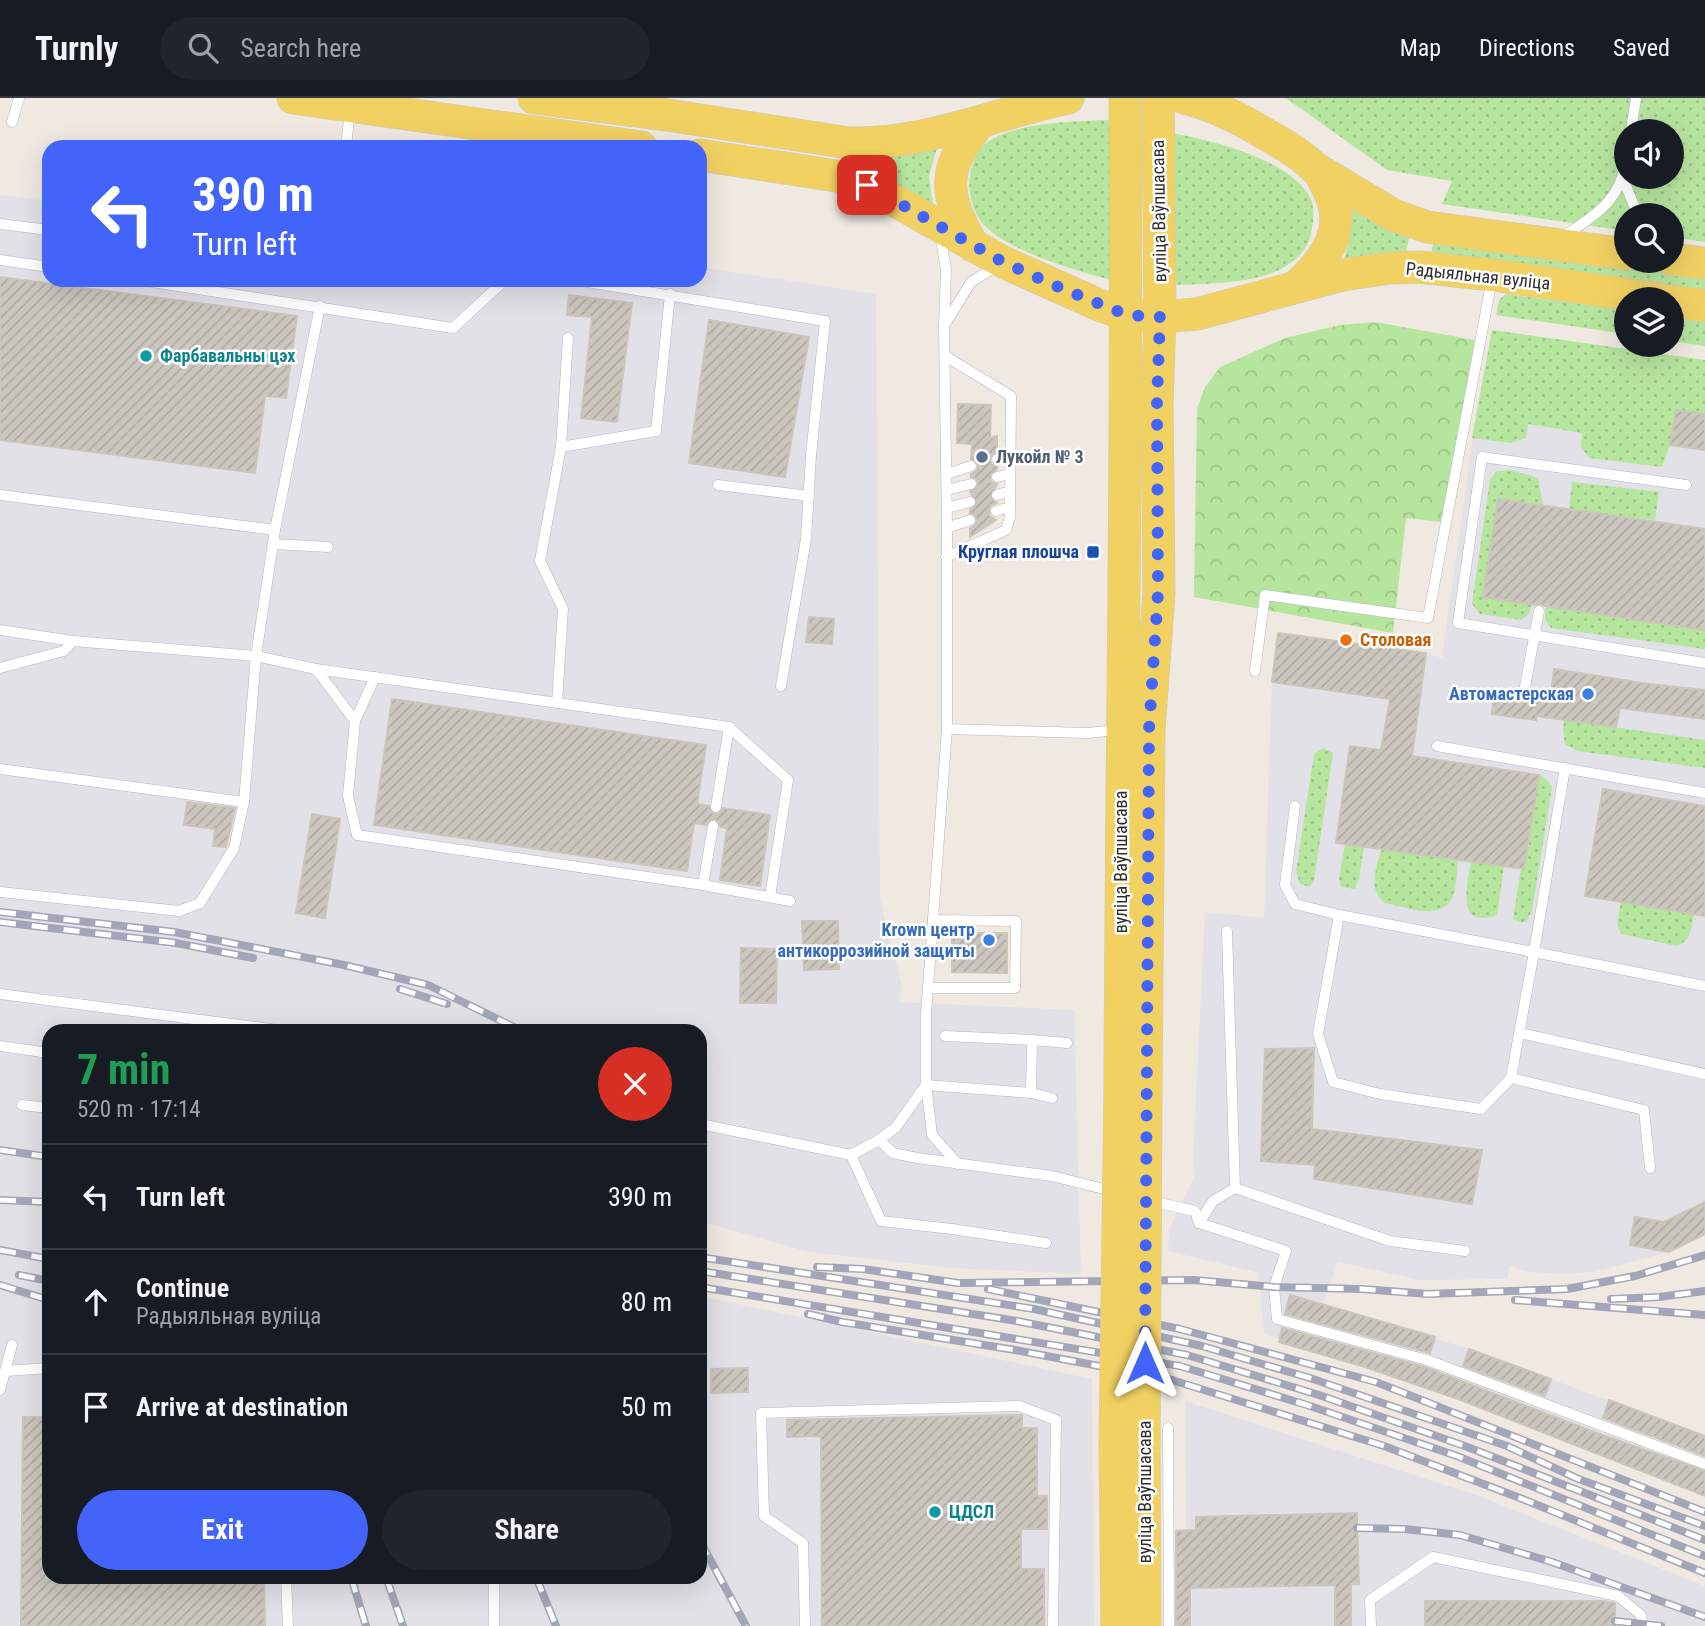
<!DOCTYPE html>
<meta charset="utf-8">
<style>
body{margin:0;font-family:"Roboto Condensed",sans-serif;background:#20242c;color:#f1f3f6;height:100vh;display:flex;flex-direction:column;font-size:26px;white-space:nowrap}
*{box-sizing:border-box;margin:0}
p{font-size:23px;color:#9ea1a6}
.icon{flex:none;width:38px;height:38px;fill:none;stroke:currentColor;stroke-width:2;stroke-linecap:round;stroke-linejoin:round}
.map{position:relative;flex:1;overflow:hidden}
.sheet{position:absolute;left:42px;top:926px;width:665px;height:560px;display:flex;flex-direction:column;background:#171b24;border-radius:21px;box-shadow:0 7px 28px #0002}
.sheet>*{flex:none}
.banner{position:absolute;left:42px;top:42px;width:665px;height:147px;border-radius:21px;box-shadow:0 7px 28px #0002;background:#4264fb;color:#fff;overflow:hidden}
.controls{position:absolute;left:1614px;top:21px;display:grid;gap:14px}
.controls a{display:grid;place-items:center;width:70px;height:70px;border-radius:50%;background:#171b24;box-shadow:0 7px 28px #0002;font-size:35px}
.pin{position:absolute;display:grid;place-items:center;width:60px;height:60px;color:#fff;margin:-30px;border-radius:14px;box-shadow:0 4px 10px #0006}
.me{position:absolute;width:77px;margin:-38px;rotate:0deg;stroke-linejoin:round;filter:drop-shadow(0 0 5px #0008)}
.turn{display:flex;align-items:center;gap:24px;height:147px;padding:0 35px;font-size:32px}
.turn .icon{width:91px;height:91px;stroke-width:2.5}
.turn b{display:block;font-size:49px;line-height:60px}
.round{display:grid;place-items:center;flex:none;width:74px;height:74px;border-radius:37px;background:#20242c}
.summary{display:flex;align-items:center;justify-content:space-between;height:119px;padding:0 35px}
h1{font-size:42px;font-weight:700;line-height:52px;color:#1e9e55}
.action{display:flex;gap:14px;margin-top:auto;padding:14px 35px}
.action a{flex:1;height:80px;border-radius:42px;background:#4264fb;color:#fff;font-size:28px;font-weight:700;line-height:80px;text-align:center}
.action a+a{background:#20242c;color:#f1f3f6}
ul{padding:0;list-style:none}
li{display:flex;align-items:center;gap:21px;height:105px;padding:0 35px;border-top:2px solid #363941}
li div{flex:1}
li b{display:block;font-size:26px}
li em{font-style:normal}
header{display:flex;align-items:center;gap:42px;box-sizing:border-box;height:98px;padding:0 35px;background:#171b24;border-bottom:2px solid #363941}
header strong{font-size:33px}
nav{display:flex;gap:38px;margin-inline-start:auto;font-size:24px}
.search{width:490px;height:63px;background:#20242c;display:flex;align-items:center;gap:18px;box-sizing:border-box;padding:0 24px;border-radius:38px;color:#9ea1a6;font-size:26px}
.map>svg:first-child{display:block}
.industrial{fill:#e3e1e8}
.grass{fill:url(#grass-dots);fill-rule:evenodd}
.forest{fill:url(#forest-crowns)}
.building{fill:url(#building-hatch);stroke:#cbc5ba;stroke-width:2}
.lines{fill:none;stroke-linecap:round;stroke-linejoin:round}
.service-casing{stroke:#b4b7c1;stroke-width:11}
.primary-casing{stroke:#c9c9c9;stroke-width:33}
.service{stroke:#fff;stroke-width:10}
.primary{stroke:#f2d163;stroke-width:32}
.rail-casing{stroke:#a3a6b8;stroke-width:8}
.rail{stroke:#fff;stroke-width:5;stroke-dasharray:16;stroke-linecap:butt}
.primary-bridge-casing{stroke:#c9c9c9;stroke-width:33;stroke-linecap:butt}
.primary-bridge{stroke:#f2d163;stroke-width:32}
.route{stroke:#4264fb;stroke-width:12;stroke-dasharray:0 21.6}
.culture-dot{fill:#0f9aa8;stroke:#fff;stroke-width:2.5}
.service-dot{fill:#5c6f8a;stroke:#fff;stroke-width:2.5}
.transit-dot{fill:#1a4fb4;stroke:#fff;stroke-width:2.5}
.food-dot{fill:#e8710a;stroke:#fff;stroke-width:2.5}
.shop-dot{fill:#3f7fe0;stroke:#fff;stroke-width:2.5}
.labels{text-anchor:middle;stroke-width:5;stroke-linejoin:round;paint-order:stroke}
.street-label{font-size:18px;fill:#2e2e2e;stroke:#fff}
.culture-label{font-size:18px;font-weight:bold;fill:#0d838f;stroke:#fff;text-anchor:start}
.service-label{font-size:18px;font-weight:bold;fill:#4e5e75;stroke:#fff;text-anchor:start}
.transit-label{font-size:18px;font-weight:bold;fill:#164399;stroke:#fff;text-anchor:end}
.food-label{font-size:18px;font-weight:bold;fill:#c56008;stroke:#fff;text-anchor:start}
.shop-label{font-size:18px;font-weight:bold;fill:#366cbe;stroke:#fff;text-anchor:end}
</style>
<header>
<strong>Turnly</strong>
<div class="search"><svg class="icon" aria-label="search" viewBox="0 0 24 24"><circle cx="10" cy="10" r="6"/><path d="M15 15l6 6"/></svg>Search here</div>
<nav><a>Map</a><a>Directions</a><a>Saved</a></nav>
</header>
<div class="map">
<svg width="1705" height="1528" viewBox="0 0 1705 1528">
<defs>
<pattern id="grass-dots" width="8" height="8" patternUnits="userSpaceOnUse" patternTransform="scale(1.75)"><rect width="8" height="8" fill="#b6e59e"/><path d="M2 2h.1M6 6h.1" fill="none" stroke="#9dc588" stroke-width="1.8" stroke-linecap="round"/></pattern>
<pattern id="forest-crowns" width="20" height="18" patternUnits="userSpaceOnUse" patternTransform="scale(1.75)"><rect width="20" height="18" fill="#b6e59e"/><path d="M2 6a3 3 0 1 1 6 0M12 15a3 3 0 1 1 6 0" fill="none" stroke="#9dc588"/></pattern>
<pattern id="building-hatch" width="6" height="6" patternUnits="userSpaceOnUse" patternTransform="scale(1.75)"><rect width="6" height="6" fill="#cbc7bf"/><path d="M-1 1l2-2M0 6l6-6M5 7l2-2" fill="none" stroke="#afaba4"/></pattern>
</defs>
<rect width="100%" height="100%" fill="#efe9e1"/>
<!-- industrial -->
<g class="industrial">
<path d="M0 97 49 103V182H700V169L876 196 880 801 902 888 900 904 1074 912 1081 1176 952 1170 809 1154 700 1123V933H49V1479H700V1198L1092 1281 1094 1528H0Z"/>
<path d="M1479 297 1673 323 1676 312 1705 316V1136L1669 1154 1594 1174 1562 1176 1529 1174 1509 1167 1508 1181 1421 1182 1338 1164 1323 1206 1469 1251 1705 1338V1398L1458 1301 1264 1236 1259 1175 1168 1153 1169 1132 1195 1077 1193 1063 1205 814 1264 820 1272 584 1426 555 1442 560Z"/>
<path d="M1185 1303 1479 1398 1705 1488V1528H1187Z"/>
</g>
<!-- grass -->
<g class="grass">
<path d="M1286 0H1705V144L1671 139V117H1626V133L1442 106 1452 83 1387 72ZM1626 33H1671V79H1626Z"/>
<path d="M1111 22V182C1077 173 1008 153 984 127 973 116 967 92 970 77 972 66 977 52 986 45 1014 24 1078 23 1111 22Z"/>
<path d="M1172 35C1211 42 1289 61 1310 99 1314 106 1314 122 1312 130 1310 147 1301 159 1286 168 1259 186 1203 186 1171 187Z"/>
<path d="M937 50 929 78 933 108 840 63 842 59 876 62Z"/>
<path d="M1352 109 1410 134 1406 155C1383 154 1364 157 1342 165 1350 146 1352 130 1352 109Z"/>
<path d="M1434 140 1705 179V194L1431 156Z"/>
<path d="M1506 196 1626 212V236L1496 217 1499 202Z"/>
<path d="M1671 219 1705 224V248L1671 243Z"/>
<path d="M1492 232 1705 262V316L1676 312 1670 347 1662 369 1590 360 1581 350 1582 335 1528 326 1526 340 1511 345 1472 340Z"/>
<path d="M1511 372 1538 380 1543 407 1498 401 1483 499 1532 507 1529 516 1521 522 1480 516 1472 506 1490 381 1497 373Z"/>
<path d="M1572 384 1659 394 1655 422 1569 412Z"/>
<path d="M1546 509 1705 532V551L1551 530 1545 521Z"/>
<path d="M1564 622 1705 642V670L1577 653 1565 646 1563 632Z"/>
<path d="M1324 650 1333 655 1314 783 1310 789 1300 786 1296 774 1314 656Z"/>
<path d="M1539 677 1547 682 1552 689 1532 813 1526 824H1519L1513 821 1521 770H1524Z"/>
<path d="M1345 746 1364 749 1359 780 1355 791 1341 789 1339 781Z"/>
<path d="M1381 751 1458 761C1457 772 1457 785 1454 795 1445 826 1407 809 1385 805 1367 792 1377 770 1381 751Z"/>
<path d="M1471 763 1504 768 1497 817C1455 832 1467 786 1471 763Z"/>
<path d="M1621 804 1694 817C1691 830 1691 843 1677 848L1621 836 1617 825Z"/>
</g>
<!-- forest -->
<path class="forest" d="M1375 224 1475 242 1441 424 1406 420 1393 535 1194 499 1197 311 1205 289 1220 269 1285 240 1340 227Z"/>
<!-- building -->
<g class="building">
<path d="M0 179 297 218 286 300 265 298 255 375 0 342Z"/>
<path d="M569 197 632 205 617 324 581 320 592 219 567 217Z"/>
<path d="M709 222 809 239 785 379 689 365Z"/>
<path d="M958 306 991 307 990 340 997 338V353L990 360 991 366 997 368V371L990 377 991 384 997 386 990 399 997 405 991 407 989 412 990 418 996 422 970 439V430L975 427 977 423 975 417 970 415V412L977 405 970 394 978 387 977 381 971 379V376L977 372 978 366 971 361 972 346 957 345Z"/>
<path d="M1676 312 1705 316V352L1670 347Z"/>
<path d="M1498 401 1705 431V532L1545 508 1540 506 1535 507 1483 499Z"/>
<path d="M809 519 834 521 832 546 806 544Z"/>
<path d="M1278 535 1426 555 1412 658 1539 677 1524 771 1336 745 1350 648 1381 652 1390 601 1272 584Z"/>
<path d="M1554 571 1649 586 1705 592V621L1620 610 1616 629 1536 618V622L1492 616 1494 596 1550 604Z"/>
<path d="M392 601 706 647 697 706 709 708 711 714 715 716 721 714 723 710 770 717 760 788 720 782 727 730 720 729 718 723 714 721 708 723 706 727 694 725 687 773 374 727Z"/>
<path d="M1603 691 1705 708V818L1585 798Z"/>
<path d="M187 704 235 710 226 749 213 748 215 731 184 727Z"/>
<path d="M312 716 340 721 325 820 296 815Z"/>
<path d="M802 823H838L839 871 804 872Z"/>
<path d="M952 835H1007V875L952 874Z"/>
<path d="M741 850 777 851 776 905H740Z"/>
<path d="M1314 950 1312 1031 1482 1052 1472 1106 1314 1081 1315 1067 1261 1063 1265 951Z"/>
<path d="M1705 1104V1136L1669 1154 1630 1147 1635 1119 1664 1124Z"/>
<path d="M1290 1197 1435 1239 1430 1255 1285 1216Z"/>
<path d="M1282 1230 1425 1269 1597 1335 1705 1373V1398L1458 1301 1362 1268 1279 1244Z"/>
<path d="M1469 1251 1551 1281 1545 1298 1463 1268Z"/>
<path d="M748 1270V1294L711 1295V1271Z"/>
<path d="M1609 1302 1705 1338V1358L1603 1320Z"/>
<path d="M1022 1317V1330H1037V1398H1047V1431H1021V1471H1044V1528H822L821 1338 787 1339V1322Z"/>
<path d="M23 1319H49V1479H264L265 1528H21Z"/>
<path d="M1357 1415 1359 1486H1351V1528H1335V1487L1190 1490V1528H1176V1433L1196 1432V1419Z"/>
<path d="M1425 1503H1604L1615 1505V1528H1425Z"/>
</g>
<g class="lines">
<!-- service casing -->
<g class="service-casing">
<g id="service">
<path d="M12 24 19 0"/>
<path d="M1631 33 1636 0"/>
<path d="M346 49 350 11"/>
<path d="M1623 81 1638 117"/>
<path d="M0 126 49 132"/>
<path d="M940 135 946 172 944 229 947 430V631L1087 635 1117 632"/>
<path d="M1561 140C1594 118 1619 105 1626 64"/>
<path d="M0 162 49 169"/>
<path d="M139 182 453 230 505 182"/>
<path d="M575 182 825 223 811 357 806 441 781 588"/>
<path d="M944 228 971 184 997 168"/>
<path d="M945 258 1011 298 1010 419 1006 432 946 459"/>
<path d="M561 349 568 240"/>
<path d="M997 361 1011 357"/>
<path d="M947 376 971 368"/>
<path d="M997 379 1010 376"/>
<path d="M718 387 809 398"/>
<path d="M1686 387 1482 359 1458 525 1705 565"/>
<path d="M947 392 971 386"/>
<path d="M0 397 275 432"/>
<path d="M997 397 1010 393"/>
<path d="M947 410 970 404"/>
<path d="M996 413 1010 409"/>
<path d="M947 430 970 422"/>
<path d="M274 446 328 449"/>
<path d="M0 532 73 543 256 558 316 571 729 629 788 682 770 799"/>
<path d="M0 570 64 553 73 543"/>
<path d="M316 571 355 623 348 698 357 737 703 787 790 803"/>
<path d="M1255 573 1265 497 1428 520 1492 181"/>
<path d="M1524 594 1539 513"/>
<path d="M557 605 563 511 540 463 561 349 656 333 670 196"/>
<path d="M355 623 375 579"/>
<path d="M1437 648 1705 695"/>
<path d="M1565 670 1534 854 1339 817 1318 936 1333 984 1380 996 1481 1011 1511 980 1534 854 1705 888"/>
<path d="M0 671 244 704 234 750 200 805 179 813 0 794"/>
<path d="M244 704 256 558 275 432 320 208"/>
<path d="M1295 708 1285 787 1295 806 1339 817"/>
<path d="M716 709 729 629"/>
<path d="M703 787 713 728"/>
<path d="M928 890H1015L1016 823 933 822"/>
<path d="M0 896 286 933"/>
<path d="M1520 935 1705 976"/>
<path d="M945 938 1032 942 1031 995"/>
<path d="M1032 942 1067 945"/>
<path d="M0 948 49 955"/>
<path d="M1511 980 1644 1012 1650 1070"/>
<path d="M22 1007 49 1010"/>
<path d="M700 1026 851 1057 879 1042 896 1029 926 987V916L947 631"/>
<path d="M879 1042 893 1055 917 1060 1052 1078 1116 1094"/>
<path d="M851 1057 881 1123 952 1131 1046 1145"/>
<path d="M958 1066 932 1037 926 987 1031 995 1052 1000"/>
<path d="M1235 1090 1390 1143 1465 1153"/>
<path d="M1151 1103 1195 1113 1199 1125 1286 1153 1274 1189 1277 1221 1427 1262 1705 1366"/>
<path d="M1199 1125 1213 1103 1235 1090 1227 833"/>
<path d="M5 1273 49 1270"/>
<path d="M0 1292 12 1247"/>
<path d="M1168 1330 1169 1528"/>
<path d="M286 1479 288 1528"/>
<path d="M494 1479V1528"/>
<path d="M805 1528 803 1445 764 1418 761 1315 1019 1308 1056 1322 1053 1528"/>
<path d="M1371 1528 1370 1502 1433 1459 1618 1498 1641 1517 1643 1528"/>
</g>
</g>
<!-- primary casing -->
<g class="primary-casing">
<g id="primary">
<path d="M293 0 641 49"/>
<path d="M534 0 674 18 849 45C924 47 995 16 1068 0"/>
<path d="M1184 0C1214 7 1241 21 1267 37 1284 46 1302 57 1316 71 1321 75 1324 83 1327 89 1349 129 1327 160 1298 187"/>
<path d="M700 57 843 79 867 87 1003 164 1099 207 1127 217 1160 219 1197 216 1342 177 1390 170 1419 169 1493 177 1659 201"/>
<path d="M1318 72 1393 117 1427 129 1626 156"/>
<path d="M973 148C943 95 941 71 981 23"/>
<path d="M1671 161 1705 165"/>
<path d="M1671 203 1705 208"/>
<path d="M1120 992C1121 662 1128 331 1125 0"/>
<path d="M1146 992 1149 632 1159 495 1157 305 1160 219 1158 0"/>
<path d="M1115 1346 1117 1528"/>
<path d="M1144 1346 1145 1528"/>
</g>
</g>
<!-- service -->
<use href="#service" class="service"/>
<!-- primary -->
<use href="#primary" class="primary"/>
<!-- rail casing -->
<g class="rail-casing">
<g id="rail">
<path d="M0 814 174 834 344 867 428 887 522 933"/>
<path d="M0 824 176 845 253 860"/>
<path d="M400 891 447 906"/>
<path d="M0 1052 49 1059"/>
<path d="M0 1102 49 1104"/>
<path d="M0 1152 49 1161"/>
<path d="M700 1159 1034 1211 1202 1248 1313 1281 1507 1348 1576 1380 1705 1428"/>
<path d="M817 1169 863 1171 958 1185 1194 1182 1274 1189 1362 1191 1428 1196 1567 1191 1635 1178 1705 1157"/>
<path d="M700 1173 1017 1223 1187 1257 1319 1297 1465 1348 1705 1442"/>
<path d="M19 1177 49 1183"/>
<path d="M0 1187 49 1202"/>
<path d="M700 1189 1180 1268 1310 1308 1457 1358 1705 1458"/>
<path d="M988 1191 1180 1231 1376 1284 1705 1414"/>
<path d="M1611 1201 1659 1199 1705 1193"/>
<path d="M1515 1202 1705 1217"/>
<path d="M808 1216 842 1224 1015 1252 1172 1282 1384 1348 1525 1402 1705 1475"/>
<path d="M1357 1430 1404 1431 1460 1437 1552 1464 1705 1519"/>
<path d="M700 1443 746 1528"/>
<path d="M351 1479 366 1528"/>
<path d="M386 1479 403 1528"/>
<path d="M536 1479 556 1528"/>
<path d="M1615 1523 1661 1528"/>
</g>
</g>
<!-- rail -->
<use href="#rail" class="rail"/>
<!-- primary-bridge casing -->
<g class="primary-bridge-casing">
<g id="primary-bridge">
<path d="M1115 1346 1120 992"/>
<path d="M1144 1346 1146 992"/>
</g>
</g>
<!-- primary-bridge -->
<use href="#primary-bridge" class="primary-bridge"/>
</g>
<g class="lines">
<!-- route -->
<path class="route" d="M867 87 1003 164 1063 191 1127 217 1160 219 1157 305 1158 495 1149 632 1145 1265"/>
</g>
<!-- markers -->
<g class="culture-dot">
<circle cx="146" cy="258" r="7"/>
<circle cx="935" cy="1414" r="7"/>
</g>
<circle class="service-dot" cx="982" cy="359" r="7"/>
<rect class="transit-dot" x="1086" y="447" width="14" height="14" rx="3.5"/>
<circle class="food-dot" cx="1346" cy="542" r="7"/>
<g class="shop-dot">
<circle cx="1588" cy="596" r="7"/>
<circle cx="989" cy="842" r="7"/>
</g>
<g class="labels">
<!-- street labels -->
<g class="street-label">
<text transform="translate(1159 113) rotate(-91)" y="6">вуліца Ваўпшасава</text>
<text transform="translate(1478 178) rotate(6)" y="6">Радыяльная вуліца</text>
<text transform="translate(1121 764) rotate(-90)" y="6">вуліца Ваўпшасава</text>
<text transform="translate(1145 1394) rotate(-90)" y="6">вуліца Ваўпшасава</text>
</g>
<!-- culture labels -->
<g class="culture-label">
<text x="160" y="264">Фарбавальны цэх</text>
<text x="949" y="1420">ЦДСЛ</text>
</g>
<!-- service labels -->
<g class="service-label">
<text x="996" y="365">Лукойл № 3</text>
</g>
<!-- transit labels -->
<g class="transit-label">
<text x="1079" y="460">Круглая плошча</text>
</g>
<!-- food labels -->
<g class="food-label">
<text x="1360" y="548">Столовая</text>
</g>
<!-- shop labels -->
<g class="shop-label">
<text x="1574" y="602">Автомастерская</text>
<text x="975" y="838">Krown центр<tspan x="975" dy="21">антикоррозийной защиты</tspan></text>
</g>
</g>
</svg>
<div class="controls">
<a><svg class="icon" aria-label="sound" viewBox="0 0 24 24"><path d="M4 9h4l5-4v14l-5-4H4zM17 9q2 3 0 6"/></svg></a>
<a><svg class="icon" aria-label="search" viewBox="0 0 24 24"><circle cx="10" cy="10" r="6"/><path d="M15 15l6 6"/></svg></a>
<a><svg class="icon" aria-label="layers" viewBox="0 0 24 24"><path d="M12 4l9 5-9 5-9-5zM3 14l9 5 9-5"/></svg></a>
</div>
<div class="pin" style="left:867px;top:87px;background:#d93025"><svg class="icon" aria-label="arrive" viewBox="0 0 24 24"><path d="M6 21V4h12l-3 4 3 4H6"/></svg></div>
<svg class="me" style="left:1145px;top:1265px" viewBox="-20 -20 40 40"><path d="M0-17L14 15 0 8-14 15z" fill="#4264fb" stroke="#fff" stroke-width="4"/></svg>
<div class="banner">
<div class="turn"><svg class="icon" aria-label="left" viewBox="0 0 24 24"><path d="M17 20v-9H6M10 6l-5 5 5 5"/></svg><div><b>390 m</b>Turn left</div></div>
</div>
<section class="sheet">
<div class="summary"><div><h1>7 min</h1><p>520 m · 17:14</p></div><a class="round" style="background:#d93025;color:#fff"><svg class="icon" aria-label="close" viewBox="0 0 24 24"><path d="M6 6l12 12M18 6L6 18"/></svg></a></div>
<ul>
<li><svg class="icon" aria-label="left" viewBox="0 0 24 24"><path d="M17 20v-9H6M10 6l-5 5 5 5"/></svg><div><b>Turn left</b></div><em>390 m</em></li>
<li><svg class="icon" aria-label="ahead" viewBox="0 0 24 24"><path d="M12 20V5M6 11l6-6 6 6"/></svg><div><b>Continue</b><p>Радыяльная вуліца</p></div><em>80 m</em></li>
<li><svg class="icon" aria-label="arrive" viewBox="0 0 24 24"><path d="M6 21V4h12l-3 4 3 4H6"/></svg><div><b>Arrive at destination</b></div><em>50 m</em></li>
</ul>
<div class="action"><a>Exit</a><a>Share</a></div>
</section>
</div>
